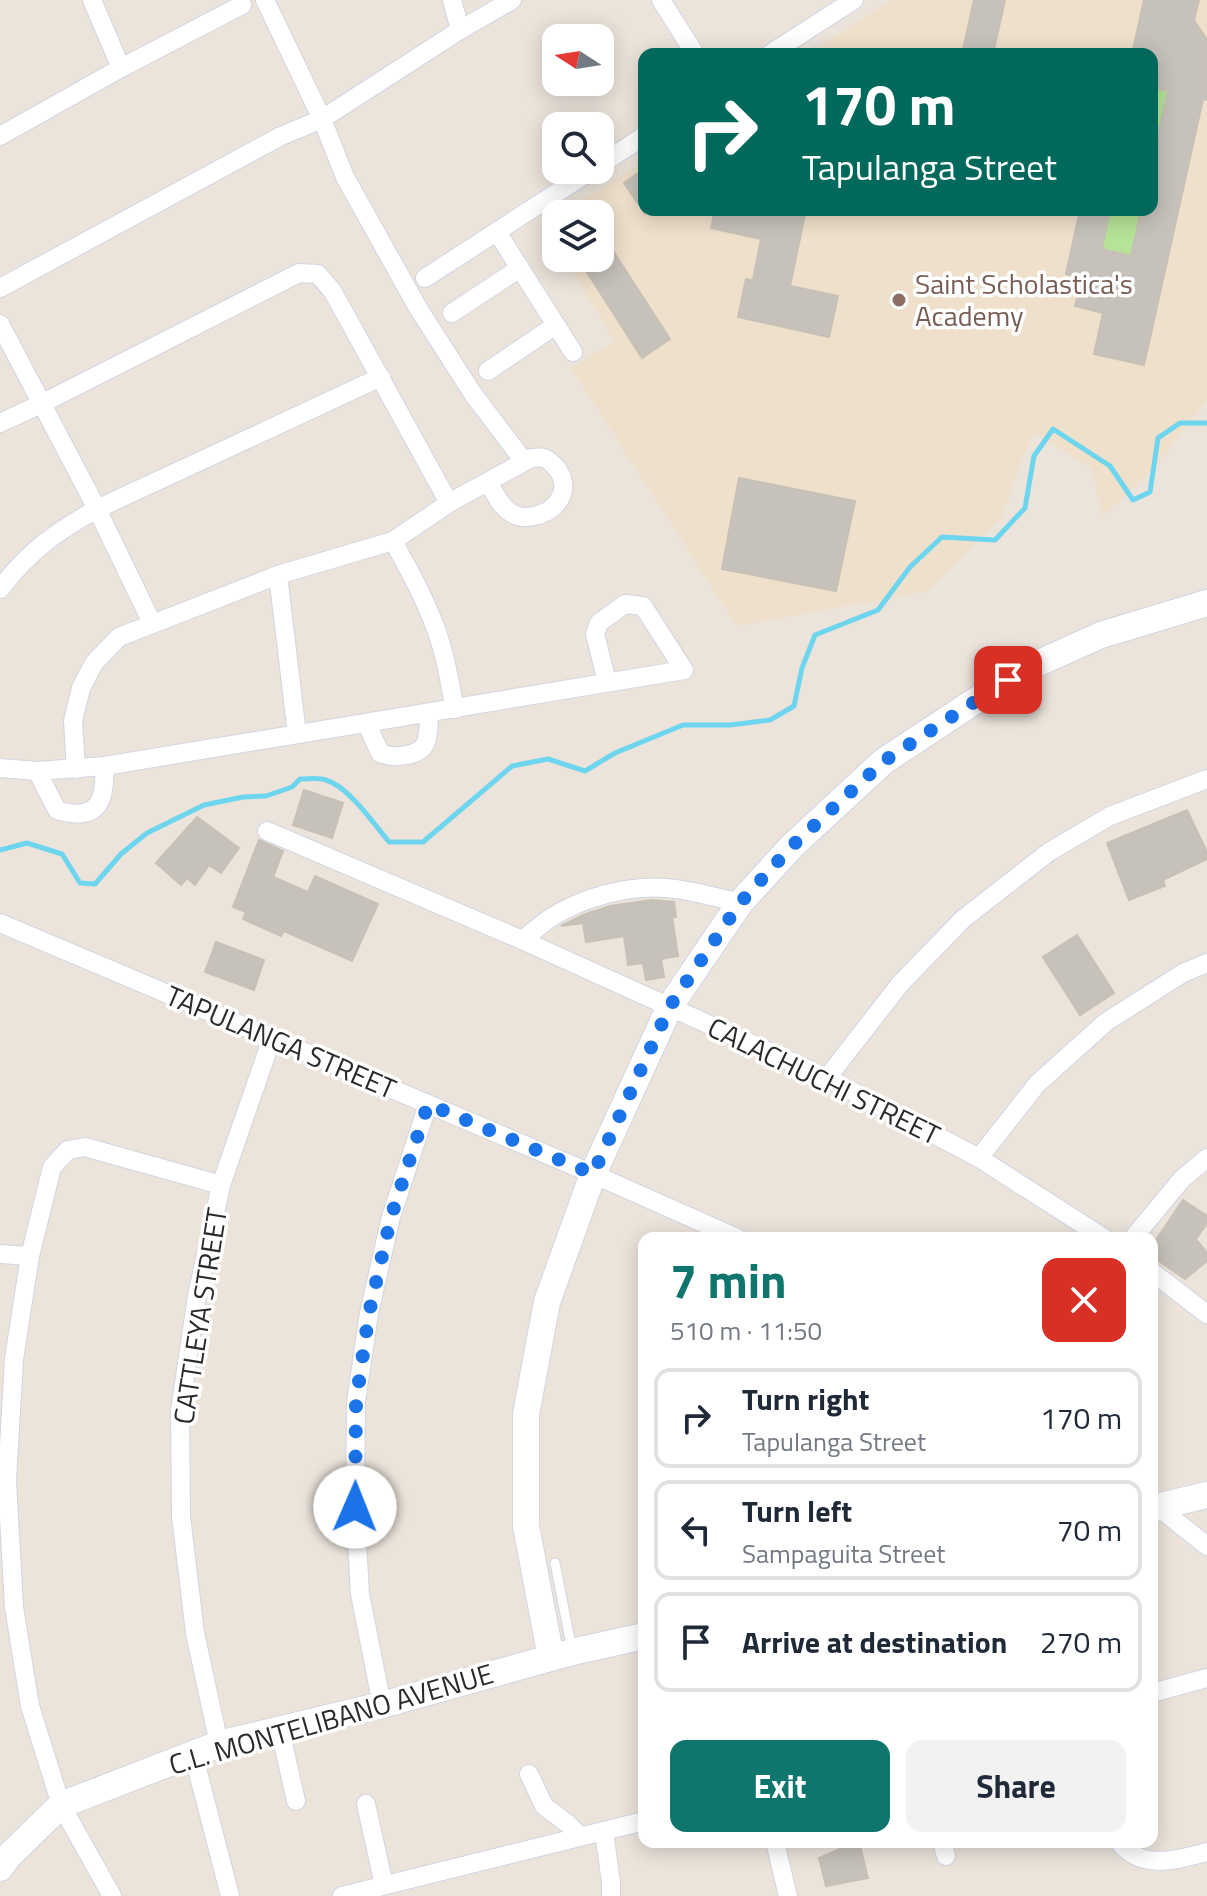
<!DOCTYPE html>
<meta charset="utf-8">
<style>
body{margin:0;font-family:"Titillium Web",sans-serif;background:#f2f2f3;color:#1f2937;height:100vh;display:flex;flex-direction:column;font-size:30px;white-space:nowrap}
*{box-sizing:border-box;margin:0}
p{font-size:26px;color:#747a83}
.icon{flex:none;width:44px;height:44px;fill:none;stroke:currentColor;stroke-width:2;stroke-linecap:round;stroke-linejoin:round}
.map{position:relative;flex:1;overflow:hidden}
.panel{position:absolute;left:638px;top:1232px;width:520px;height:616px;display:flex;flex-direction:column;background:#fff;border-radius:16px;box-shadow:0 4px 20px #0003}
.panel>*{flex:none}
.top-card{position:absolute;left:638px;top:48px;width:520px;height:168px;border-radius:16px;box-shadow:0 4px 20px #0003;background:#00695c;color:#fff;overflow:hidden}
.needle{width:52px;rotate:282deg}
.controls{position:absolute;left:542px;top:24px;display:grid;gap:16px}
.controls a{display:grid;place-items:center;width:72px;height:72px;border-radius:16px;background:#fff;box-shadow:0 4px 20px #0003;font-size:40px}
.pin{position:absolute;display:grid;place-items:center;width:68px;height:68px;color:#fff;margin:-34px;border-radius:16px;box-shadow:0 4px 12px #0006}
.me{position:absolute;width:88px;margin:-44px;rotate:1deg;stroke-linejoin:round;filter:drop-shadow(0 0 6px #0008)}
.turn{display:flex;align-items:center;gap:28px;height:168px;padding:0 32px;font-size:36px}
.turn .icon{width:104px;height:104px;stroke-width:2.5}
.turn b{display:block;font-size:56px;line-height:68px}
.round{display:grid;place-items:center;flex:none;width:84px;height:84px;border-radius:16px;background:#f2f2f3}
.summary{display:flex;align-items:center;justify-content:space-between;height:136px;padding:0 32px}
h1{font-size:48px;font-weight:700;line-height:60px;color:#0f766e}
.button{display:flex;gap:16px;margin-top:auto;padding:16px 32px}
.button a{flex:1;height:92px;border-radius:16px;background:#0f766e;color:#fff;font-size:32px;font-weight:700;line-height:92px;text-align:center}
.button a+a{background:#f2f2f3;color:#1f2937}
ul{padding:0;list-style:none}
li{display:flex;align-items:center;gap:24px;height:100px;margin:0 16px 12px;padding:0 16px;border:4px solid #e0e1e3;border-radius:16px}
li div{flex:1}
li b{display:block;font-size:30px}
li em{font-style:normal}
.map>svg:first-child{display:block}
.education{fill:#eee0cb}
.green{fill:#b6e398}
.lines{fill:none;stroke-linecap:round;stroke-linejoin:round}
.stream{stroke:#6ed5ef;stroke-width:5}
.building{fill:#c7c1bb;stroke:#c7c0b5;stroke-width:2}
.lane-casing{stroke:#d1d5e3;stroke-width:11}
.street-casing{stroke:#d1d5e3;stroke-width:20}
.secondary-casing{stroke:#d1d5e3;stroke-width:28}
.lane{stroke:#fff;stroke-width:9}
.street{stroke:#fff;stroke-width:18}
.secondary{stroke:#fff;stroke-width:26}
.route{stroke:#1a73e8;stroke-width:14;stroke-dasharray:0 25.2}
.education-dot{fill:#8d6e63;stroke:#fff;stroke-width:3}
.labels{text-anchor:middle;stroke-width:7;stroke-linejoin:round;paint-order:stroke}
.education-label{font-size:28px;fill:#785e54;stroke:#fff;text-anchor:start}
.street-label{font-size:28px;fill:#2a2a2a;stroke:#fff}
</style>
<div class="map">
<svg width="1207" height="1896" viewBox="0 0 1207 1896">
<rect width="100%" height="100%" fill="#ece4db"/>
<!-- education -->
<path class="education" d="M891 0H1207V401L1156 466 1102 517 1091 467 1034 434 1020 464 1001 519 928 591 737 626 571 368 615 342 565 258H600V214H562L644 161V210H1152V54H808Z"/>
<!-- green -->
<g class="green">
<path d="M1152 87 1168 91 1152 162Z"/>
<path d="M1111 210H1141L1131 256 1102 249Z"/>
</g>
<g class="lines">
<!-- stream -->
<path class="stream" d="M0 850 27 843 62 854 80 883 95 884 121 854 147 833 204 805 243 797 266 796 292 787 300 779C309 779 318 777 326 780 349 787 374 824 389 842H423L512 766 548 759 585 771 615 753 683 725H730L770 720 794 706 802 668 815 635 878 610 910 567 942 537 995 540 1025 508 1034 456 1053 429 1110 466 1133 500 1150 492 1158 438 1180 423H1207"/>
</g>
<!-- building -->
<g class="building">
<path d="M974 0H1005L993 54H962Z"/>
<path d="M1144 0H1199L1194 20 1207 40V100L1203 99 1144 365 1094 354 1103 313 1075 306 1082 278 1066 274 1080 210H1110L1102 249 1131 256 1141 210H1152V162L1168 91 1152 87V54H1132Z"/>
<path d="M644 169V212L624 183Z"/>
<path d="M715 210H806L790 286 838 296 829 337 738 317 746 279 753 280 761 239 711 228Z"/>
<path d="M600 231 670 339 642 358 578 258H600Z"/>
<path d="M739 478 855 501 836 591 722 569Z"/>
<path d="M304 790 343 803 332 838 293 825Z"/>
<path d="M1187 810 1207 852V859L1163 880 1165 886 1129 900 1107 843Z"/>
<path d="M197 817 239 848 221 873 209 865 195 885 187 878 181 885 156 863Z"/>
<path d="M259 840 283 851 273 877 308 892 315 876 378 904 352 961 284 931 281 936 243 919 246 912 233 907Z"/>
<path d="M652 900 674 902 676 917H672L678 956 661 959 664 977 646 980 643 963 628 965 624 936 586 942 583 923 561 926 583 915 610 906Z"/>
<path d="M1077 935 1114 993 1080 1015 1043 957Z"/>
<path d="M216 942 264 960 254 990 205 972Z"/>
<path d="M1183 1200 1207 1216V1223L1196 1239 1207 1253V1261L1185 1279 1152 1256V1246Z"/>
<path d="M854 1842H859L868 1878 826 1886 819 1858 840 1849V1846Z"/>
</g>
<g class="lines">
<!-- lane casing -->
<g class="lane-casing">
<path id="lane" d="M555 1563 572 1650"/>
</g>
<!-- street casing -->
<g class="street-casing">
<g id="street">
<path d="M92 0 121 68"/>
<path d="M265 0 322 119 345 177 418 308 473 394 523 460"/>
<path d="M452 0 460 30"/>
<path d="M661 0 695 54"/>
<path d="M770 54 854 0"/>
<path d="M0 136 121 68 242 5"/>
<path d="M600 165 644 136"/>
<path d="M497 232 573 352"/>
<path d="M425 278 592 170"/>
<path d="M0 288 281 136 322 119 460 30 512 0"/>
<path d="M452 313 520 268"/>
<path d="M0 324 97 509 152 623"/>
<path d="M488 371 556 325"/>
<path d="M0 423 41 404 299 273 318 274 333 292 449 503 393 541 278 575 119 637 94 663 81 688 73 721 76 769"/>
<path d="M449 503 531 458C535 458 540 457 544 458 549 460 555 466 558 470 572 491 556 512 534 516 526 518 517 517 510 512 500 506 494 492 488 482"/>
<path d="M393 541C408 568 423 595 434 624 445 651 449 680 455 709"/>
<path d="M278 575 297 734"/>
<path d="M0 589C29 551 56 532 97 509L381 377"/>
<path d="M367 724 380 753C391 757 396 757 407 755 431 751 428 734 429 713"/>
<path d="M0 768 37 771 105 766 684 670 643 606 625 604 599 623 595 634 607 682"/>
<path d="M37 771 57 810C73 815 95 817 101 798 105 789 104 776 105 766"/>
<path d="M267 831 522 940 827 1078 979 1158 1104 1238"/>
<path d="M0 923 593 1174 737 1238"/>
<path d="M522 940C532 933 541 924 552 917 584 897 628 885 666 888 691 890 715 897 740 903"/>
<path d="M827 1078 900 984 963 919 1049 852 1110 816 1207 779"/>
<path d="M979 1158 1037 1084 1106 1022 1183 973 1207 963"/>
<path d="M1133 1238 1182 1179 1207 1158"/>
<path d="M0 1254 30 1256"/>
<path d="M1152 1272 1207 1314"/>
<path d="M1153 1503 1207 1546"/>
<path d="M1152 1693 1207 1678"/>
<path d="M382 1705 360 1594 355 1507 356 1402 369 1313 391 1217 428 1104"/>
<path d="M280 1730 296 1801"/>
<path d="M219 1744 195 1633 181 1516 180 1411 197 1296 221 1185 272 1038"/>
<path d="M193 1753 230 1896"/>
<path d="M529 1774 544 1806 568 1824 580 1836"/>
<path d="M366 1804 384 1885"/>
<path d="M604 1831 611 1883V1896"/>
<path d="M775 1842 788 1896"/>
<path d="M942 1842 946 1856"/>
<path d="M1119 1842C1142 1871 1176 1860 1207 1852"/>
<path d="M112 1896 61 1805 30 1706 14 1607 7 1481 14 1359 30 1256 52 1167 68 1150 85 1147 221 1185"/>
<path d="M342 1896 644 1821"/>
</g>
</g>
<!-- secondary casing -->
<g class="secondary-casing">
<g id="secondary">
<path d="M1152 1508 1207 1495"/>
<path d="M551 1658 526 1526V1414L547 1302 593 1174 670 1006 740 903 792 846 884 761 984 695 1032 666 1101 635 1207 603"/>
<path d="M0 1868 9 1856 61 1805 219 1744 382 1705 572 1652 644 1636"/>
</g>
</g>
<!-- lane -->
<use href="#lane" class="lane"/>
<!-- street -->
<use href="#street" class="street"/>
<!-- secondary -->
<use href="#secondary" class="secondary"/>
</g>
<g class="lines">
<!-- route -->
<path class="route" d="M355 1507 356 1402 369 1313 391 1217 428 1104 593 1174 670 1006 740 903 792 846 884 761 1008 680"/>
</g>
<!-- markers -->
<circle class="education-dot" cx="899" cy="300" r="8"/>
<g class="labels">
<!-- education labels -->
<g class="education-label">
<text x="915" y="294">Saint Scholastica's<tspan x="915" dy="32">Academy</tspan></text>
</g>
<!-- street labels -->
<g class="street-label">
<text transform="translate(281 1042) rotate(23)" y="10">TAPULANGA STREET</text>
<text transform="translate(824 1081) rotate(26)" y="10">CALACHUCHI STREET</text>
<text transform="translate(200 1316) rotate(-81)" y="10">CATTLEYA STREET</text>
<text transform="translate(331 1719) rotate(-16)" y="10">C.L. MONTELIBANO AVENUE</text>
</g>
</g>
</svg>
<div class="controls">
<a><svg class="needle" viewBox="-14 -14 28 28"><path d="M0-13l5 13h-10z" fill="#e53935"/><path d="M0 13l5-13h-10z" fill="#747a83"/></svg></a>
<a><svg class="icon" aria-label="search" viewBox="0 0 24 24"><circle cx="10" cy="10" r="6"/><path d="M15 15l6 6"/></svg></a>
<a><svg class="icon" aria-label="layers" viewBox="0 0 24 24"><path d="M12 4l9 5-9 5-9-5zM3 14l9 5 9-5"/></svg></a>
</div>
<div class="pin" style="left:1008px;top:680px;background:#d93025"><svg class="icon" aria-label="arrive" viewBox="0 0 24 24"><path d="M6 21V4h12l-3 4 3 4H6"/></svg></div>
<svg class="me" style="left:355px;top:1507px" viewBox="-20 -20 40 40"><circle r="19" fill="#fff"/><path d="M0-13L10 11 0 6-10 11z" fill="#1a73e8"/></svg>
<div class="top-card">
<div class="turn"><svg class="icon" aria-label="right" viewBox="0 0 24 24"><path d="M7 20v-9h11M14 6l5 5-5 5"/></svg><div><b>170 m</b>Tapulanga Street</div></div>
</div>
<section class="panel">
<div class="summary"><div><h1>7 min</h1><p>510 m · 11:50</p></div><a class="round" style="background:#d93025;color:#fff"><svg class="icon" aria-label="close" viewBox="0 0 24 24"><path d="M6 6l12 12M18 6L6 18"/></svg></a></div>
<ul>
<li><svg class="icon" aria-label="right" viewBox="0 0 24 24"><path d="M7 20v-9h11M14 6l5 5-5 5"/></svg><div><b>Turn right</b><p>Tapulanga Street</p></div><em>170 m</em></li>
<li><svg class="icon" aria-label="left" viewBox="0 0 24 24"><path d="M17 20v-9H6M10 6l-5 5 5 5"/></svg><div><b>Turn left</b><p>Sampaguita Street</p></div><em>70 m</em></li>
<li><svg class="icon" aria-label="arrive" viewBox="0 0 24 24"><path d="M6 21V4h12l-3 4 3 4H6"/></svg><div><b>Arrive at destination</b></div><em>270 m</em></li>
</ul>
<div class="button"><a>Exit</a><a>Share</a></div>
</section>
</div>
